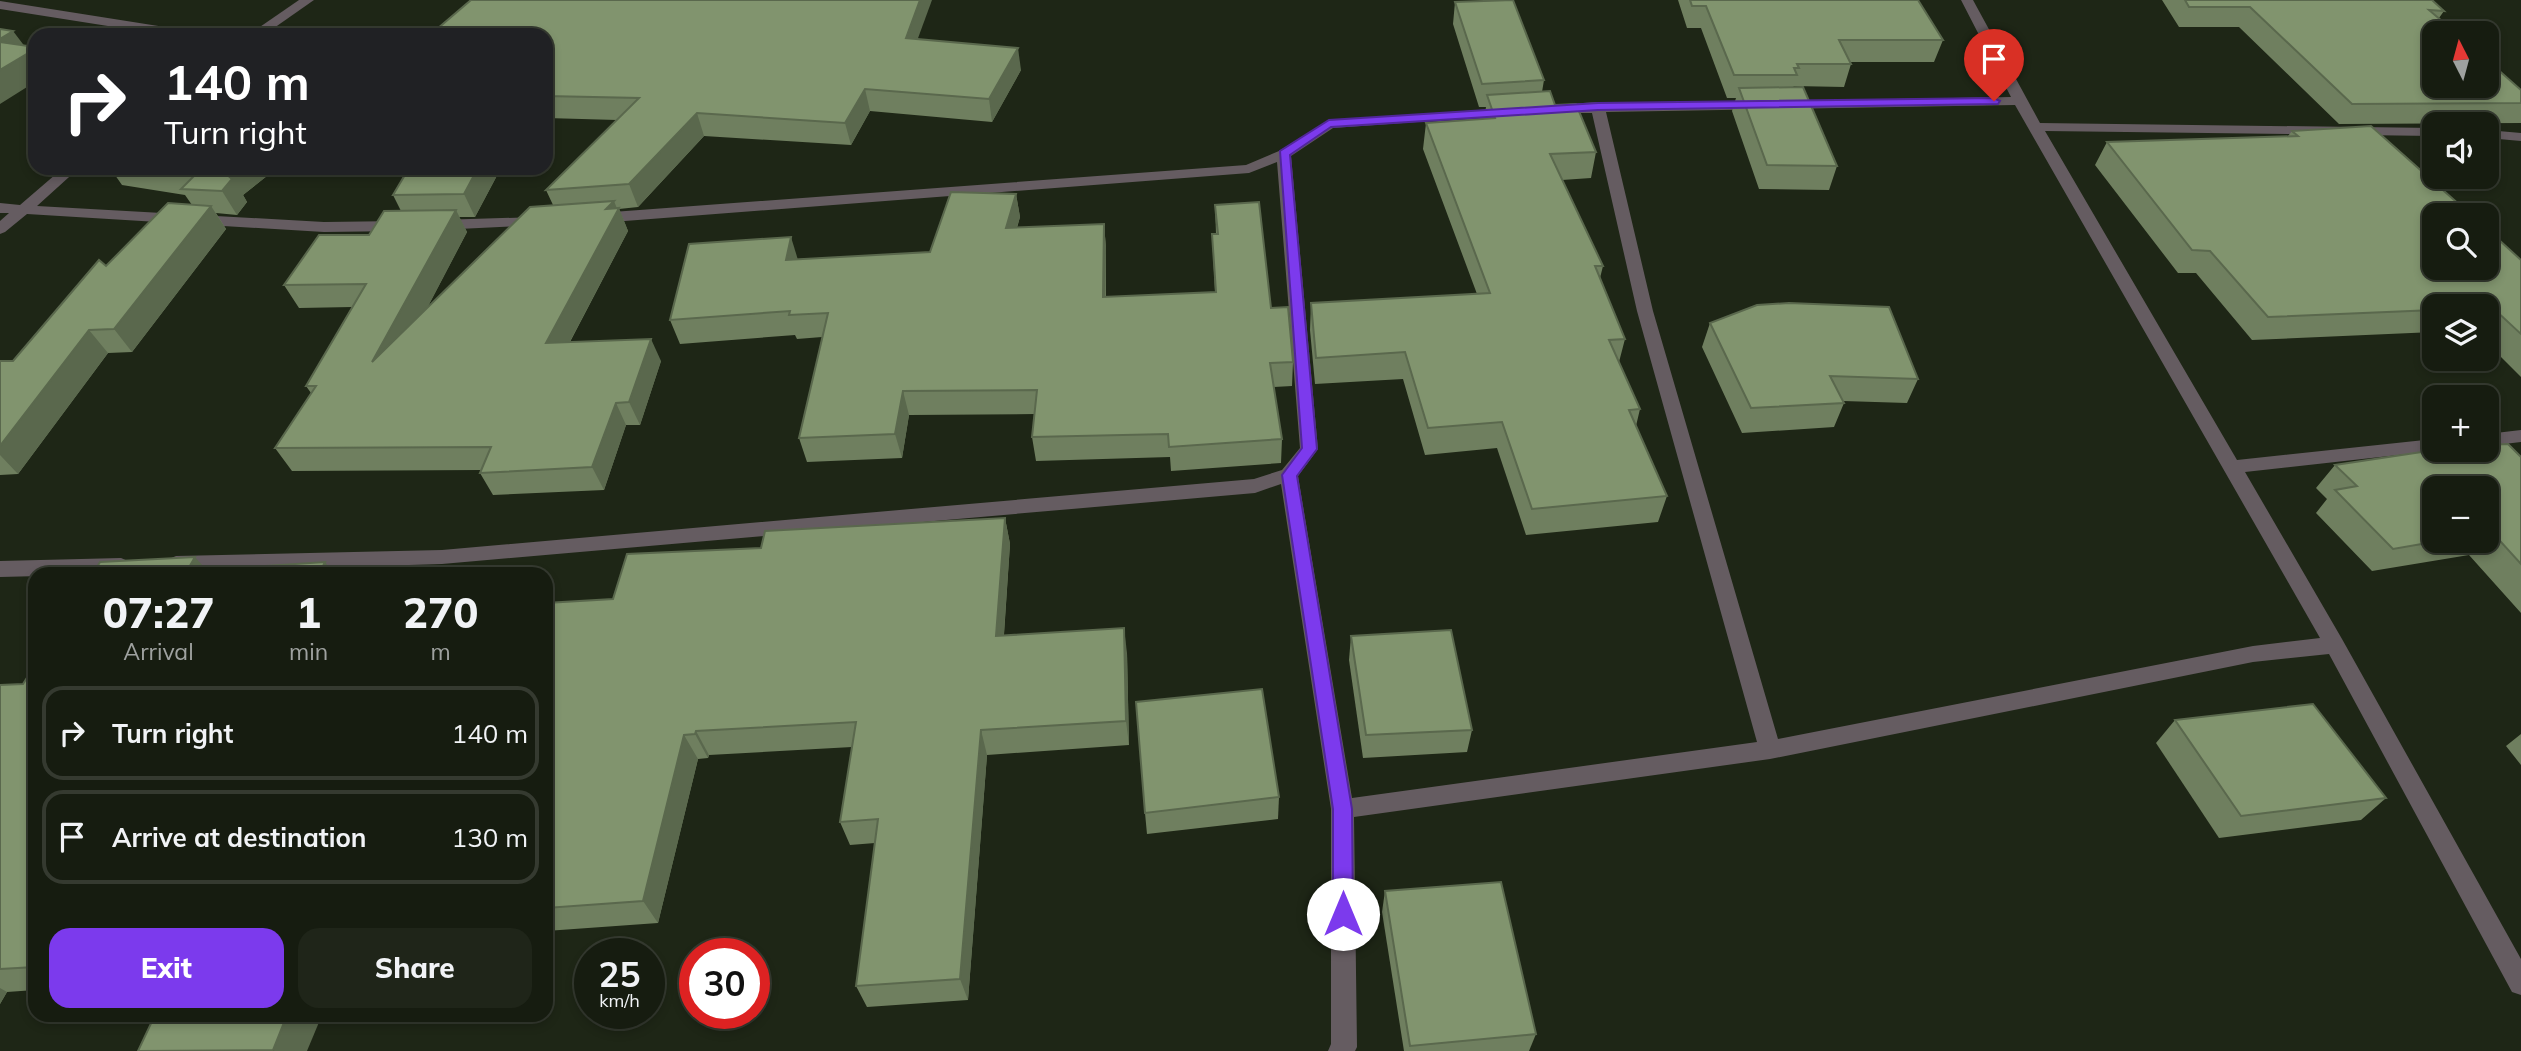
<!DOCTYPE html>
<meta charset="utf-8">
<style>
body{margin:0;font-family:Mulish,sans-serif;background:#1f2519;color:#f1f3f6;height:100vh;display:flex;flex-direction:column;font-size:26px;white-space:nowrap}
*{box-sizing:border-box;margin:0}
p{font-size:23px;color:#9ea19f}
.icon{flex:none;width:38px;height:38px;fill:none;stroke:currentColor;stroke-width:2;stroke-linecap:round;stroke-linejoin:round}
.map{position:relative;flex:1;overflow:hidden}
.drawer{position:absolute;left:28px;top:567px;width:525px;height:455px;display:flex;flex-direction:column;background:#161c10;border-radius:21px;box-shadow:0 4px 10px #0003,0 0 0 2px #353a30}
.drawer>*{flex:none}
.guide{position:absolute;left:28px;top:28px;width:525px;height:147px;border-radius:21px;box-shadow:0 4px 10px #0003,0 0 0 2px #353a30;background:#202124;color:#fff;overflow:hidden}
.needle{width:46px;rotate:354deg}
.tools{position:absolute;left:2422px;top:21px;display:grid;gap:14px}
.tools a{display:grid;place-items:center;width:77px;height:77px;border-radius:14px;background:#161c10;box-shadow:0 4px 10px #0003,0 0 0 2px #353a30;font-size:35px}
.speed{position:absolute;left:574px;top:938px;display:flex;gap:14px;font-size:35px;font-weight:700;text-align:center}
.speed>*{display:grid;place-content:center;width:91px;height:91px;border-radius:50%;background:#161c10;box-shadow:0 4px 10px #0003,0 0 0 2px #353a30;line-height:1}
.speed small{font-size:18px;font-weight:400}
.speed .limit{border:10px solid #d22;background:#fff;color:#111}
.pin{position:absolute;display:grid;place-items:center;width:60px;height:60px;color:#fff;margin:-72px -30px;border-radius:50% 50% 50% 0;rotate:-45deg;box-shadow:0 0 7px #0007}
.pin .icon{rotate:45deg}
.me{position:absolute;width:77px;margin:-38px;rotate:0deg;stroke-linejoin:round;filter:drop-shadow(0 0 5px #0008)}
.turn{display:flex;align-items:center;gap:24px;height:147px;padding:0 21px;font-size:32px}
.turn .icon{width:91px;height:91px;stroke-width:2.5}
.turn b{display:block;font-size:49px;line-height:60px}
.eta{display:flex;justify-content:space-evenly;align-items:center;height:119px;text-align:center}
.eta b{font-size:42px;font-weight:800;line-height:49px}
.button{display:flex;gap:14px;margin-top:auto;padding:14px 21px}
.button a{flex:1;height:80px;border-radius:21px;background:#7c3aed;color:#fff;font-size:28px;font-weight:800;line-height:80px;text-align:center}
.button a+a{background:#1f2519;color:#f1f3f6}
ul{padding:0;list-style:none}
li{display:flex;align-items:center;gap:21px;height:94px;margin:0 14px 10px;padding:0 7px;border:4px solid #353a30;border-radius:21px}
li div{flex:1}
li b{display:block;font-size:26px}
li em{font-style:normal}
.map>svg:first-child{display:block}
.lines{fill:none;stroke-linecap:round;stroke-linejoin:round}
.minor{fill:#655c61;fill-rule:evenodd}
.wall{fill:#6f7f5f;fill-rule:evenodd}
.shaded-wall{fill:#5a684d}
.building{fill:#81946e;stroke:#5a684d;stroke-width:2}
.route{fill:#7c3aed;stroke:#51269a;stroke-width:2}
</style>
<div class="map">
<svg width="2521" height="1051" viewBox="0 0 2521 1051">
<rect width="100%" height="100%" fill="#1e2616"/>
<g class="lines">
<!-- minor -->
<g class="minor">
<path d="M299 0H314L264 35H248Z"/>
<path d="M1961 0H1973L2040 123 2434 128V136L2045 131 2237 460 2434 439V450H2440L2434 451 2245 472 2342 639 2521 959V995L2512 992 2329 654 2253 662 1770 759 1354 817 1357 1047 1355 1051H1328L1331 1044V809L1281 484 1255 493 442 564 176 572 169 569 166 564 169 559 176 556 442 550 1254 479 1282 470 1300 448 1277 162 1249 173 599 223 591 218 599 213 1246 165 1279 151 1329 120 1510 108 1515 109V115L1333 128 1291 156 1318 449 1298 476 1352 798 1757 742 1637 311 1592 113H1554L1547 109 1554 105 1598 102 1604 104 2011 97ZM2015 105 2320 638 2253 646 1778 739 1653 311 1606 112Z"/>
<path d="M0 1 190 31 197 35H165L0 9Z"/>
<path d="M2487 130 2521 133V141L2487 138Z"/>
<path d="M63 168H79L37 206 324 222 401 221 409 226 401 231 324 232 27 214 5 232 0 234V221L9 213H0V203L20 205Z"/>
<path d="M537 217 542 219 545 222 542 225 438 230 430 225 438 220Z"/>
<path d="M2521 430V442L2487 446V434Z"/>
<path d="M121 558 128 561 131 566 128 571 121 574 0 577V561Z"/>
</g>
</g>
<!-- wall -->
<g class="wall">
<path d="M1678 0H1918L1943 40 1934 62H1850L1851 64 1844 87 1794 86 1793 87 1837 166 1829 190 1759 189 1732 111 1736 98H1727L1701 28H1687Z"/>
<path d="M2162 0H2432L2444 11 2439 18 2521 90V123L2339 124 2239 27H2179Z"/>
<path d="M1455 2 1544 80 1542 92 1596 152 1591 178 1562 180 1603 266 1600 278 1625 339 1619 362 1640 409 1636 426 1667 496 1658 522 1526 535 1497 448 1425 455 1403 379 1315 384 1310 330 1311 303 1477 294 1423 149 1426 123 1484 119 1486 107H1479L1453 24Z"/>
<path d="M546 35 918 39 1021 70 992 122 870 111 851 145 704 136 638 207 619 209 628 231 570 342 661 361 640 425H626L604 490 493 495 480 473 481 470 292 471 275 448 311 393 306 386 352 307 299 308 284 285 369 235 401 211 393 195 409 168H501L475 217H459L467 232 427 308 553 205 546 190 617 120 546 118Z"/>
<path d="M2292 131 2521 260V377L2487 343V306H2434V332L2252 340 2196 273H2178L2095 165 2107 142 2288 136Z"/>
<path d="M110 168H277L243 195 247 202 237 215 216 213 226 229 132 352 108 353 18 474 0 475V361H13L106 266 192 205 185 195 122 185Z"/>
<path d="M1016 194 1020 217 1017 228 1104 224 1106 248V297L1215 292 1212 234H1216L1215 205 1271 308 1293 362 1292 386 1274 387 1282 439 1281 463 1171 471 1170 457 1036 461 1032 437 1035 414 909 415 902 458 807 462 799 438 822 337 797 339 795 335 680 344 670 320 798 259 930 252Z"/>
<path d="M1710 323 1918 379 1907 403 1843 401 1844 403 1834 427 1742 433 1702 347Z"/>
<path d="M2521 457V613L2469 555 2372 571 2316 513 2327 499 2316 488 2335 465ZM2487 488V541H2434Z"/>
<path d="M1005 518 1010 544 1004 635 1127 653 1129 745 987 755 968 1000 867 1007 856 986 875 843 850 845 840 822 852 747 709 755 708 758 698 759 658 923 546 931V603L613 599 761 548Z"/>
<path d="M1351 636 1472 730 1467 752 1363 758 1349 660Z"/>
<path d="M35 665V990L7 992 0 1004V685L23 684Z"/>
<path d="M2175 720 2386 798 2361 820 2219 838 2156 743Z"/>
<path d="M2521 734V765L2506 746Z"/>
<path d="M1279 797 1278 819 1147 834 1145 813Z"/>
<path d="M1385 891 1536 1034 1529 1051H1404L1382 912Z"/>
</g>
<!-- shaded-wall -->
<g class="shaded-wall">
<path d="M920 0H932L910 60 906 38Z"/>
<path d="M13 31 29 52 35 49V82L0 104V39Z"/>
<path d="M1018 48 1021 70 992 122 989 99Z"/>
<path d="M865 89 870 111 851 145 845 123Z"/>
<path d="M697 113 704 136 638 207 629 184Z"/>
<path d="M233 168H277L243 195 247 202 237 215 222 191 226 174Z"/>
<path d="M478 168H501L475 217 464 194Z"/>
<path d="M1016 194 1020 217 1009 252 1006 228Z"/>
<path d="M614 201 618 211 619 208 628 231 557 366 546 343 606 209Z"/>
<path d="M211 206 226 229 132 352 114 329Z"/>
<path d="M456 210 467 232 387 385 372 362Z"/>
<path d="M1104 224 1106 248 1105 321 1103 297Z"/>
<path d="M791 237 798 260H786Z"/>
<path d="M89 330 108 353 18 474 0 455V446Z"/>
<path d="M651 339 661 361 640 425 629 402Z"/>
<path d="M903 391 909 415 902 458 895 434Z"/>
<path d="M616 403 626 425 604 490 592 467Z"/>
<path d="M1005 518 1010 544 1002 661 996 636Z"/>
<path d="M195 557 210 574 187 571Z"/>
<path d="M325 562 334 574H319Z"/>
<path d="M1124 628 1127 653 1129 745 1126 721Z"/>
<path d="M981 730 987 755 968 1000 960 979Z"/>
<path d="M696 731 709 755 708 758 695 734Z"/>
<path d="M684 735 698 759 658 923 643 901Z"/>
<path d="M0 988 7 992 0 1004Z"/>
<path d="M287 1015H322L307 1051H274L273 1050Z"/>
</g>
<!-- building -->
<g class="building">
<path d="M471 0H920L906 38 1018 48 989 99 865 89 845 123 697 113 629 184 546 190 639 98 546 96V35H430Z"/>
<path d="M1513 0 1544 80 1482 84 1455 2Z"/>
<path d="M1690 0H1918L1943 40H1839L1851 64H1797L1799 68H1794L1797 75H1734L1706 6H1692Z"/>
<path d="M2185 0H2432L2444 11 2429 10 2456 33H2434V86H2487V60L2521 90V103L2352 104 2250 7H2189Z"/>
<path d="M0 29 13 31 0 39Z"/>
<path d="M0 42 35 47V49L0 70Z"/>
<path d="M1803 87 1837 166 1767 165 1739 88Z"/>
<path d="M1550 91 1555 105 1576 104 1596 152 1550 154 1603 266H1595L1625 339 1609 340 1640 409 1629 410 1667 496 1532 509 1502 422 1428 428 1405 352 1316 358 1311 303 1490 293 1426 123 1495 118 1487 95Z"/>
<path d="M2371 126 2471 215H2434V268H2487V229L2521 260V334L2493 308H2487V306H2434V310L2268 317 2210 251 2192 250 2107 142 2298 136 2292 131Z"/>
<path d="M142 168H233L226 174 232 179 222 191 181 189 194 176Z"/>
<path d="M409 168H478L464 194 393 195Z"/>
<path d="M951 192 1016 194 1006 228 1104 224 1103 297 1216 292 1212 234H1218L1215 205 1259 202 1271 308 1288 307 1293 362 1270 363 1282 439 1169 447 1168 434 1032 437 1037 390 903 391 895 434 799 438 828 313 789 315 790 311 670 320 689 244 791 237 786 260 930 252Z"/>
<path d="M614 201 606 209 619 208 546 343 651 339 629 402 616 403 592 467 480 473 491 447 275 448 316 386H306L366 284 284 285 319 235H369L384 211 456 210 372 362 530 207Z"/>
<path d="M168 203 211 206 114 329 89 330 0 446V361H13L99 260 106 266Z"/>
<path d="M1789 303 1889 307 1918 379 1830 376 1844 403 1751 408 1710 323 1757 305Z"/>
<path d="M2508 444 2521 457V564L2492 532 2487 533V488H2434V541H2439L2393 549 2335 490 2357 486 2335 465 2435 450H2487V445Z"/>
<path d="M1005 518 996 636 1124 628 1126 721 981 730 960 979 856 986 878 819 840 822 856 722 696 731 695 734 684 735 643 901 546 908V603L613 599 627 554 761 548 765 531Z"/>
<path d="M195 557 187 571 325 562 319 574H93L100 562Z"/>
<path d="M1451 630 1472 730 1366 735 1351 636Z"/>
<path d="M35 665V967L0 969V685L23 684Z"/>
<path d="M1262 689 1279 797 1145 813 1136 702Z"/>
<path d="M2313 704 2386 798 2241 816 2175 720Z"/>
<path d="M1501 882 1536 1034 1410 1046 1385 891Z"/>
<path d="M155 1015H287L273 1050 138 1051Z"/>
</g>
<!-- route -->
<path class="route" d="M1994 98 2000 101 1998 104 1598 110 1331 127 1290 155 1317 449 1297 476 1352 809 1353 914 1350 921 1343 924 1336 921 1333 914V809L1282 475 1302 448 1280 151 1329 120 1598 103Z"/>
</svg>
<div class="tools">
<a><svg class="needle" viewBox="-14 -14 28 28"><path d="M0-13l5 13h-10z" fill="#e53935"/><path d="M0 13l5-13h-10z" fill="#9ea19f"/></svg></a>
<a><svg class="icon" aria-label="sound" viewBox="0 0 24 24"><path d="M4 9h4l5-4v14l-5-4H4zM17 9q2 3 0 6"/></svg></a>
<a><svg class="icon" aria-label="search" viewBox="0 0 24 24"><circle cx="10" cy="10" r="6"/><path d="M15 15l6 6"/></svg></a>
<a><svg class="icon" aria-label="layers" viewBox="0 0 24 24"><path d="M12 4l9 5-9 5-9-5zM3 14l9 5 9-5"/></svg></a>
<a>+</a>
<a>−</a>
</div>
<div class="speed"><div>25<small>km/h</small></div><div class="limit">30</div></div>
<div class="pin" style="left:1994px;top:101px;background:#d93025"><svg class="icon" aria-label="arrive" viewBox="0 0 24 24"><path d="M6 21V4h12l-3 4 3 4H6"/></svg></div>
<svg class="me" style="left:1343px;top:914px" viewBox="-20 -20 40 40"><circle r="19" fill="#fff"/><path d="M0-13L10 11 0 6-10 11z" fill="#7c3aed"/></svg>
<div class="guide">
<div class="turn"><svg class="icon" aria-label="right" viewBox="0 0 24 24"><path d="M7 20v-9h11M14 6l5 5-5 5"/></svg><div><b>140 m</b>Turn right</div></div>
</div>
<section class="drawer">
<div class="eta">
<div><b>07:27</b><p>Arrival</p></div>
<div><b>1</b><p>min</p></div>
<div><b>270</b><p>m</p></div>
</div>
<ul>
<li><svg class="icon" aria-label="right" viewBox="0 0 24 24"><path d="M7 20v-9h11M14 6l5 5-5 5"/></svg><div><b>Turn right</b></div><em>140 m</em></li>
<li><svg class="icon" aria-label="arrive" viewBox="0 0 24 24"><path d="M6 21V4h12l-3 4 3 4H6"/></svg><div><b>Arrive at destination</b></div><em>130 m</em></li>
</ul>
<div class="button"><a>Exit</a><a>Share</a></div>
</section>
</div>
